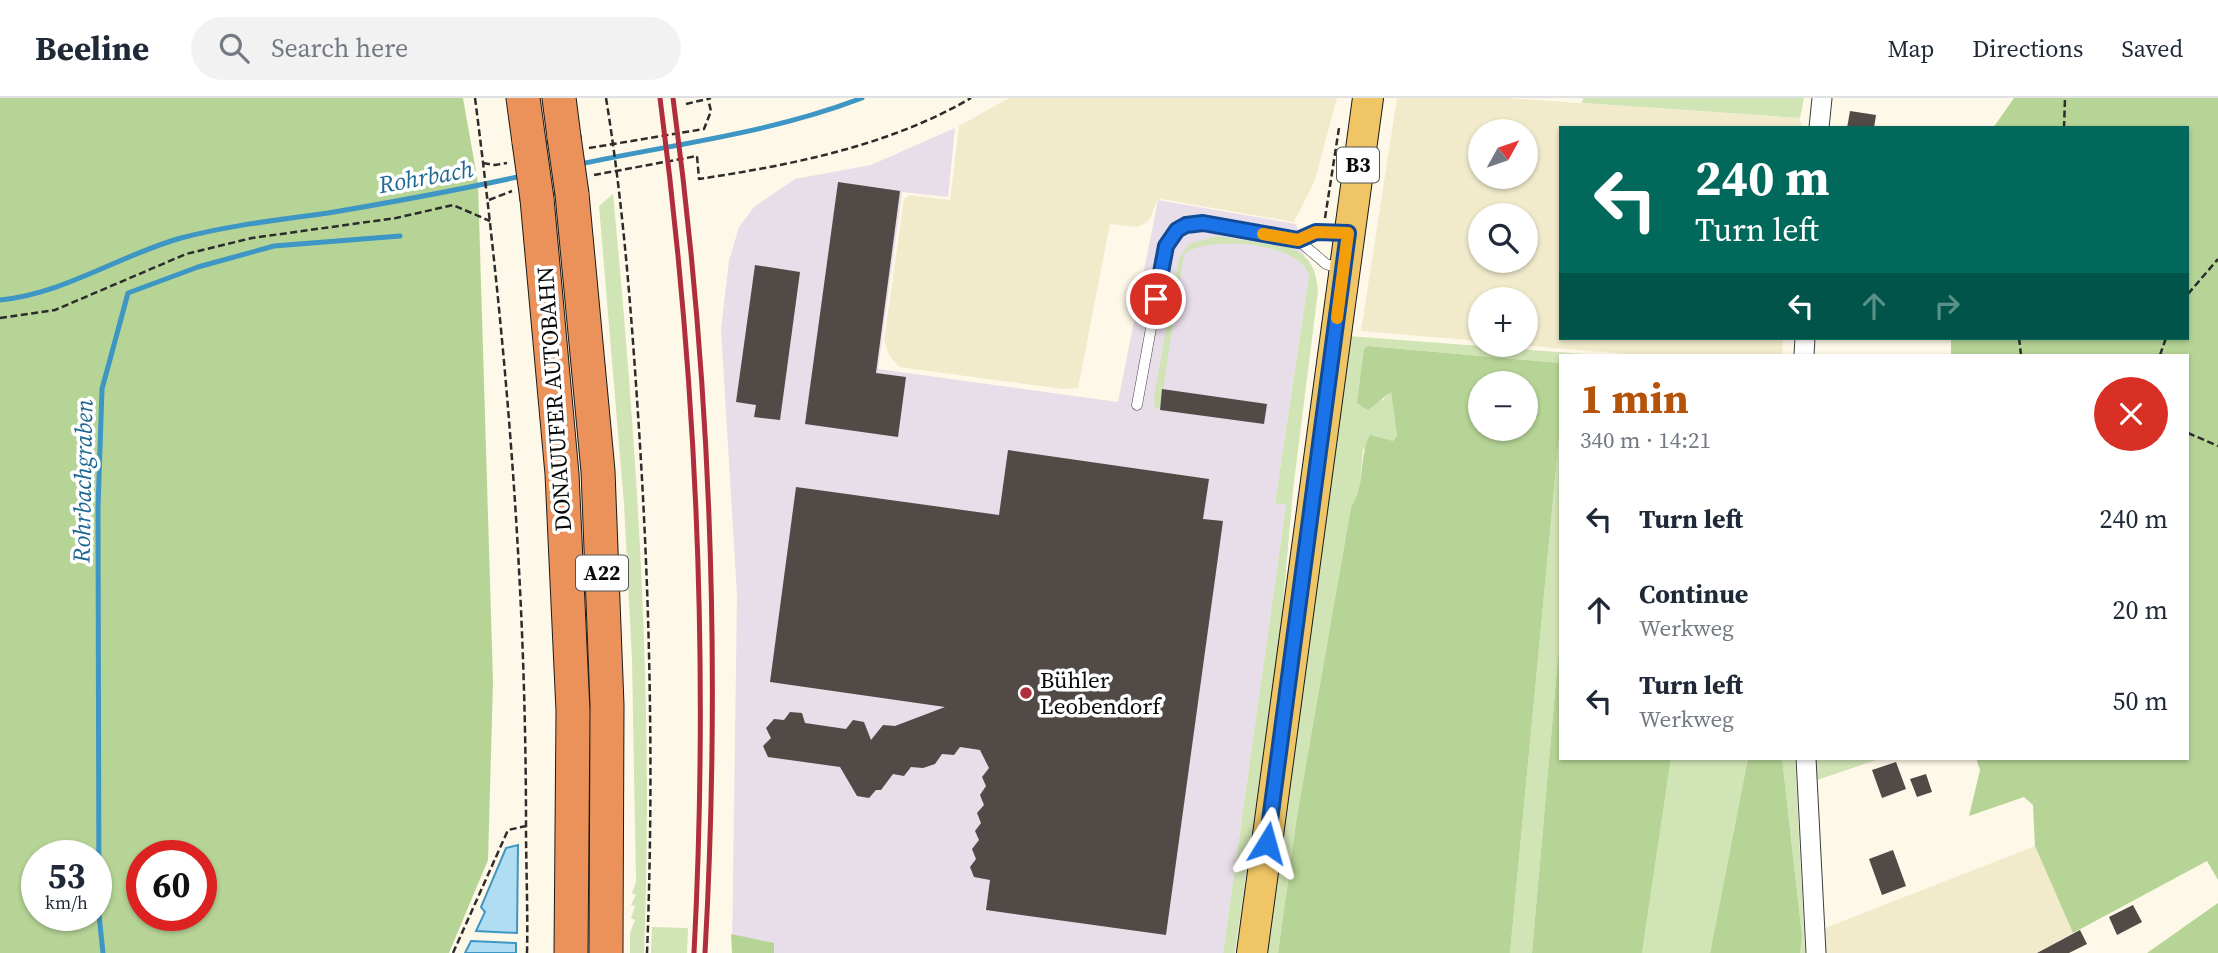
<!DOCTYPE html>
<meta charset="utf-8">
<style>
body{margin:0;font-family:"Source Serif 4",serif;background:#f2f2f3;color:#1f2937;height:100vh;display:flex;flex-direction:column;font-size:26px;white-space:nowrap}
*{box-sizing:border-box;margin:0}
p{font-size:23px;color:#747a83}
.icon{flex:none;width:38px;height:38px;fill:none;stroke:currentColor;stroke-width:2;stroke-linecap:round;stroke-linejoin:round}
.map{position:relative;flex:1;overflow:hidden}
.panel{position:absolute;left:1559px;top:256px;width:630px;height:406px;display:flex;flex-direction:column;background:#fff;border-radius:0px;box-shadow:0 2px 5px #0004}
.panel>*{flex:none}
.top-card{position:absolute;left:1559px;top:28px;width:630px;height:214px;border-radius:0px;box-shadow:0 2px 5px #0004;background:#00695c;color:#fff;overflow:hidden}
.needle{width:46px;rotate:50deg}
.buttons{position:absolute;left:1468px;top:21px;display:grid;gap:14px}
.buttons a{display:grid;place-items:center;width:70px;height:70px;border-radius:50%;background:#fff;box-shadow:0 2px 5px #0004;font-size:35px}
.speed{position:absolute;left:21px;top:742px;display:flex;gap:14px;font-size:35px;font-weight:700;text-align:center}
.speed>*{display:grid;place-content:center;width:91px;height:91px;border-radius:50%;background:#fff;box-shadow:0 2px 5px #0004;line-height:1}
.speed small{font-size:18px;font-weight:400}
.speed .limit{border:10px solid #d22;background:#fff;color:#111}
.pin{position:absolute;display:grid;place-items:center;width:60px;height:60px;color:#fff;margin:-30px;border:4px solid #fff;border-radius:50%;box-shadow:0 2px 7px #0007}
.me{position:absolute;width:77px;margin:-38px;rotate:8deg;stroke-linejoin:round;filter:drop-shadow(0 0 5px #0008)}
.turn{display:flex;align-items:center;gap:24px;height:147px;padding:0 21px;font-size:32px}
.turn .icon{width:91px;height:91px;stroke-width:2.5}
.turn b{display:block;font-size:49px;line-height:60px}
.lanes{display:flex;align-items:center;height:66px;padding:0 21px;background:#0003;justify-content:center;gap:35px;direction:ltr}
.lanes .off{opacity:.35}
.round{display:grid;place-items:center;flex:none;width:74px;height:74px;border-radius:37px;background:#f2f2f3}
.summary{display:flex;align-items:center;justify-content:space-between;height:119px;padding:0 21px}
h1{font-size:42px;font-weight:700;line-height:52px;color:#b45309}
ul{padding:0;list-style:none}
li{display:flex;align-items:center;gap:21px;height:91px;padding:0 21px}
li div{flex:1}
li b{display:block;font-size:26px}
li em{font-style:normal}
header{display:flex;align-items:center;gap:42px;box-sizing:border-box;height:98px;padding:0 35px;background:#fff;border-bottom:2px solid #e0e1e3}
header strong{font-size:33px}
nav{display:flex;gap:38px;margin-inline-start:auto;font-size:24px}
.search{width:490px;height:63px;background:#f2f2f3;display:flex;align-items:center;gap:18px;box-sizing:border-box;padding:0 24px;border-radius:38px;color:#747a83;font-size:26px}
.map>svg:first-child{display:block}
.industrial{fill:#e7dee9}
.farmland{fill:#f1ebcb;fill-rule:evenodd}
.green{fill:#d1e4b5}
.forest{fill:#b6d496;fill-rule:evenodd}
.water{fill:#b0ddf1;stroke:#3d96c3;stroke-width:2}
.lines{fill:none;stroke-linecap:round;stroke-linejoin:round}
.stream{stroke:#3d96c3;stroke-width:5}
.building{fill:#514a47}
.service-casing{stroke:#3d3d3d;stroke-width:11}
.minor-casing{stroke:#3d3d3d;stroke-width:21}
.primary-casing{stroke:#1b1b1b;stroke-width:32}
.motorway-casing{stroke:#1b1b1b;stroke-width:35}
.path{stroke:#2c2c2c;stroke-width:2.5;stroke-dasharray:7 3.5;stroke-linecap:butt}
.service{stroke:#fff;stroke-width:10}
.minor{stroke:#fff;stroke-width:19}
.primary{stroke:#efc566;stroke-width:30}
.motorway{stroke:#ea9259;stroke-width:33}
.rail{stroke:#af2d3c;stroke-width:5}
.motorway-bridge-casing{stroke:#1b1b1b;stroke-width:35;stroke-linecap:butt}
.motorway-bridge{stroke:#ea9259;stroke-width:33}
.route-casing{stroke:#114b97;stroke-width:18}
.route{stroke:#1a73e8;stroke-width:12}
.slow{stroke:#f59e0b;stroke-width:12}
.poi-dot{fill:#af2d3c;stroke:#fff;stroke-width:2.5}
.labels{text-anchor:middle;stroke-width:7;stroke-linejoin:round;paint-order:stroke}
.shield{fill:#fff;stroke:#545454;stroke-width:2}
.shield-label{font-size:21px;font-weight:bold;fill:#0a0a0a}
.street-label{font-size:23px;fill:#0a0a0a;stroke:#fff}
.poi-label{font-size:23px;fill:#0a0a0a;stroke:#fff;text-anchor:start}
.water-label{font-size:24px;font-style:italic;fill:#1d6691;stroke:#fff}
</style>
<header>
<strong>Beeline</strong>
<div class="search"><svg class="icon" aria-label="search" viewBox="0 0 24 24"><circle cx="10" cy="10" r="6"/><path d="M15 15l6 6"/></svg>Search here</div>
<nav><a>Map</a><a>Directions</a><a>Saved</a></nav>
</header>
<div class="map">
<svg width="2218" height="855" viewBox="0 0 2218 855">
<rect width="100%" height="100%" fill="#fef8e8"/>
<!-- industrial -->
<path class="industrial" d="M955 30 948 99 902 94 878 271 1118 304 1158 102 1296 126 1309 177 1275 404 1286 406 1223 855H732L737 497 721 231 729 163 739 129 754 109 795 81 871 67Z"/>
<!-- farmland -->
<g class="farmland">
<path d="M1009 0H1337L1315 82 1294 124 1161 101 1157 103 1150 121 1144 126 1137 129 1110 126 1078 290 1063 291 899 269 889 257 884 242 904 101 909 97 950 102 959 28Z"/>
<path d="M1397 0H1506L1800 20 1802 30H1561V240H1783L1782 257H1639L1518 247H1526V201H1480V243L1361 233ZM1480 33H1526V79H1480ZM1480 117H1526V163H1480Z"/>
<path d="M2035 748 2073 835 2037 855H1825V830Z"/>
</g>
<!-- green -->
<g class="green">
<path d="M1583 0H1804L1800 20 1582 5Z"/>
<path d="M613 96C637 348 654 602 644 855H630V835L635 822 631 820 635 808 631 807 636 797 632 795 636 784 632 561 624 406 599 108Z"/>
<path d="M1217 138 1292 150C1312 160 1316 173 1318 193L1293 392 1281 529 1235 855H1223L1286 406 1275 405 1309 177C1299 144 1209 137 1184 156L1160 310 1155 311 1154 298 1179 161 1189 146Z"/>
<path d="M1348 238 1597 257H1561V265L1369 248 1382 303 1391 293 1397 338 1393 343 1378 341 1363 352 1359 398 1351 409 1297 718 1278 855H1263Z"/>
<path d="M1561 318V526L1532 855H1510Z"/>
<path d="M1671 660H1748L1710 855H1642Z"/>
<path d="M1782 660H1795L1805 855H1800L1802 838Z"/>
<path d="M1810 660H1882L1811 684Z"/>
<path d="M652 829 688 830 687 855H651Z"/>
</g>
<!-- forest -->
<g class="forest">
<path d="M0 0H463L478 85 493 584 488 762 449 855H0ZM37 758H96V817H37ZM142 758H201V817H142Z"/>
<path d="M2014 0H2218V782L2207 763 2073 835 2035 748 2033 707 2024 699 1969 718 1980 672 1976 660H2188V257H1951V240H2188V30H1993Z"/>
<path d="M1368 248 1561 265V318L1510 855H1278L1297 718 1351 409C1366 388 1358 360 1370 337L1393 343 1397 338 1391 294 1368 312 1357 305 1364 251ZM1526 285V331H1480V285Z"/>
<path d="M1561 526V660H1671L1642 855H1532Z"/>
<path d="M1748 660H1782L1802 838 1800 855H1710Z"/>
<path d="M2218 805V855H2147Z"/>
<path d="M731 836 774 845V855H732Z"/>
</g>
<!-- water -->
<g class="water">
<path d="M518 747 517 835 476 833 485 814 481 809 506 750Z"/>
<path d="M471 843 516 845V855H465Z"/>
</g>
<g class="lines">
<!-- stream -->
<g class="stream">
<path d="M580 66C675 46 771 35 862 0"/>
<path d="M0 202C64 196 120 157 181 140 230 127 279 122 328 115 393 104 458 92 522 78"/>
<path d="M103 855 99 817 98 410 102 291 128 195 198 169 274 148 400 138"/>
</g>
</g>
<!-- building -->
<g class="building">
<path d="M1850 13 1876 17 1874 30H1847Z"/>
<path d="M838 84 900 93 876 275 906 279 898 339 805 326Z"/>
<path d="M755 167 800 174 780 322 754 319 756 307 736 304Z"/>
<path d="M1162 291 1267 306 1264 326 1160 312Z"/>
<path d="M1008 352 1209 381 1203 421 1223 423 1166 837 986 812 990 782 974 779 970 769 976 761 972 751 979 742 975 733 981 725 977 715 984 707 980 697 986 688 982 679 989 670 980 652 960 649 954 657 942 656 935 666 923 670 911 669 904 678 893 676 881 692H876L869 700 857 698 840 669 768 659 763 648 771 640 766 630 774 621 784 622 790 614 802 615 805 625 846 631 853 622 864 624 871 642 883 627 895 628 945 609 770 584 796 389 999 417Z"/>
<path d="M1896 664 1906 691 1882 700 1872 672Z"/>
<path d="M1926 676 1932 694 1917 699 1910 681Z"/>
<path d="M1893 752 1906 788 1882 797 1869 761Z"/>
<path d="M2133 807 2142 824 2117 837 2109 819Z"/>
<path d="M2080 832 2087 846 2069 855H2037Z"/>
</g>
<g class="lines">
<!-- service casing -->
<g class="service-casing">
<g id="service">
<path d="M1298 142 1326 166 1341 171"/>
<path d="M1298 142 1316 134 1345 135"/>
<path d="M1137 307 1166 148C1172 136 1180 127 1194 125 1218 122 1272 137 1298 142"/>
</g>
</g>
<!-- minor casing -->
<g class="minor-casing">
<g id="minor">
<path d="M1819 30 1822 0"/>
<path d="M1804 257 1805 240"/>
<path d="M1806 660 1816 855"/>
</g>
</g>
<!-- primary casing -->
<g class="primary-casing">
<path id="primary" d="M1252 855 1368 0"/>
</g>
<!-- motorway casing -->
<g class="motorway-casing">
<g id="motorway">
<path d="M523 0 529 44"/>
<path d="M559 0 564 39"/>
<path d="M572 96 598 373 607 607 606 855"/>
<path d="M537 101 562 376 573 613 571 855"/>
</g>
</g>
<!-- path -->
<g class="path">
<path d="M475 0C506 242 526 483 526 728 526 770 528 813 527 855"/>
<path d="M606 0C623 104 631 210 638 316 650 495 654 675 647 855"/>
<path d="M686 6 711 0"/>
<path d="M2064 30 2065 0"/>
<path d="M589 50 704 31 711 13 708 1"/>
<path d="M483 65 495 67 507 65"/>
<path d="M594 77 697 58 699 81C791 67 889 48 971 0"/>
<path d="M489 102 512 93"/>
<path d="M1325 120 1339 30"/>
<path d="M2188 196 2218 161"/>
<path d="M0 220 55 212 186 156 252 140 396 120 453 107 490 123"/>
<path d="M2019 240 2021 257"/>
<path d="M2160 257 2166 240"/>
<path d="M2188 335 2218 348"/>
<path d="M453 855 508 732 526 728"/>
</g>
<!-- service -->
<use href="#service" class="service"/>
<!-- minor -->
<use href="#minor" class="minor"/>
<!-- primary -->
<use href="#primary" class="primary"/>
<!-- motorway -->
<use href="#motorway" class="motorway"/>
<!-- rail -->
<g class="rail">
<path d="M660 0C697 283 709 570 694 855"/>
<path d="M673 0C711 283 721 570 705 855"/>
</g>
<!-- motorway-bridge casing -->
<g class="motorway-bridge-casing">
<g id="motorway-bridge">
<path d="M564 39 572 96"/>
<path d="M529 44 537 101"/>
</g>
</g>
<!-- motorway-bridge -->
<use href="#motorway-bridge" class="motorway-bridge"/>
</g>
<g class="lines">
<!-- route casing -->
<g class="route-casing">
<path id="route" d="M1156 201 1166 148 1177 132 1186 127 1203 125 1298 142 1316 134 1348 135 1267 745"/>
</g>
<!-- route -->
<use href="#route" class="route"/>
<!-- slow -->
<path class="slow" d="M1263 136 1298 142 1316 134 1348 135 1337 220"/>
</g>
<!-- markers -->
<circle class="poi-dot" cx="1026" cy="595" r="7"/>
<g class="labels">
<!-- shield labels -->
<g class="shield">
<rect x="1337" y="49.5" width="42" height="35" rx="5"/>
<rect x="576" y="457.5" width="52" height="35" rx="5"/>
</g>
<g class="shield-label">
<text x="1358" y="74">B3</text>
<text x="602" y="482">A22</text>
</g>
<!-- street labels -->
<g class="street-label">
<text transform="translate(554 301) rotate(-94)" y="8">DONAUUFER AUTOBAHN</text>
</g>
<!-- poi labels -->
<g class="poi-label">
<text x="1040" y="590">Bühler<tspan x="1040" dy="26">Leobendorf</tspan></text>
</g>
<!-- water labels -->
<g class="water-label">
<text transform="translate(426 79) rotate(-10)" y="8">Rohrbach</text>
<text transform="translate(83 383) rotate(-89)" y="8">Rohrbachgraben</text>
</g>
</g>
</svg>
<div class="buttons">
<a><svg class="needle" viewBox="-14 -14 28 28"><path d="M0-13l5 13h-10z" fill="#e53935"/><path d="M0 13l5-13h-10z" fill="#747a83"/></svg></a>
<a><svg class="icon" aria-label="search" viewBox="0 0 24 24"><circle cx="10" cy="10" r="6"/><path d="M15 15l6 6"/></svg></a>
<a>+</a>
<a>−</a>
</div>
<div class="speed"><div>53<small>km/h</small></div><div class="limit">60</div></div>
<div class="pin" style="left:1156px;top:201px;background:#d93025"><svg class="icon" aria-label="arrive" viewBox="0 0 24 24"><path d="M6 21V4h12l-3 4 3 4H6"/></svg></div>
<svg class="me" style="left:1267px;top:745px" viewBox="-20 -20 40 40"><path d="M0-17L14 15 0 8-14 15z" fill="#1a73e8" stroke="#fff" stroke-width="4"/></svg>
<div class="top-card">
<div class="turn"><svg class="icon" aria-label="left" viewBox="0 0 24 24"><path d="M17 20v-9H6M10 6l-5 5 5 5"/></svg><div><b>240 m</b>Turn left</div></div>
<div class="lanes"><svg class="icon" aria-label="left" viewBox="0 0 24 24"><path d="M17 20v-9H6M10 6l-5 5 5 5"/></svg><svg class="icon off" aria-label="ahead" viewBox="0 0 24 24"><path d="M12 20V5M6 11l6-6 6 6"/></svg><svg class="icon off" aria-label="right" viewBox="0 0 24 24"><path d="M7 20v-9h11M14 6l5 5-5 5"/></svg></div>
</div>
<section class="panel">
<div class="summary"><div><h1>1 min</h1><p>340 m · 14:21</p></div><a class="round" style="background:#d93025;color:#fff"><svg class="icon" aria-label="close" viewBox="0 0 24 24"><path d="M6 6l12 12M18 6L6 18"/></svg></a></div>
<ul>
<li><svg class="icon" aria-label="left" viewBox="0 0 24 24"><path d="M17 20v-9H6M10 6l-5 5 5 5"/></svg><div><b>Turn left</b></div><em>240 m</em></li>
<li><svg class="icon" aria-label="ahead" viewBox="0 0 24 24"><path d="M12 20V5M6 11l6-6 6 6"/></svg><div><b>Continue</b><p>Werkweg</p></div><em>20 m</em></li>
<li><svg class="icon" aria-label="left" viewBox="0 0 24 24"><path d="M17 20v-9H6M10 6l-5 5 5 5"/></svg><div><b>Turn left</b><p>Werkweg</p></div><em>50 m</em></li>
</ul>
</section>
</div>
